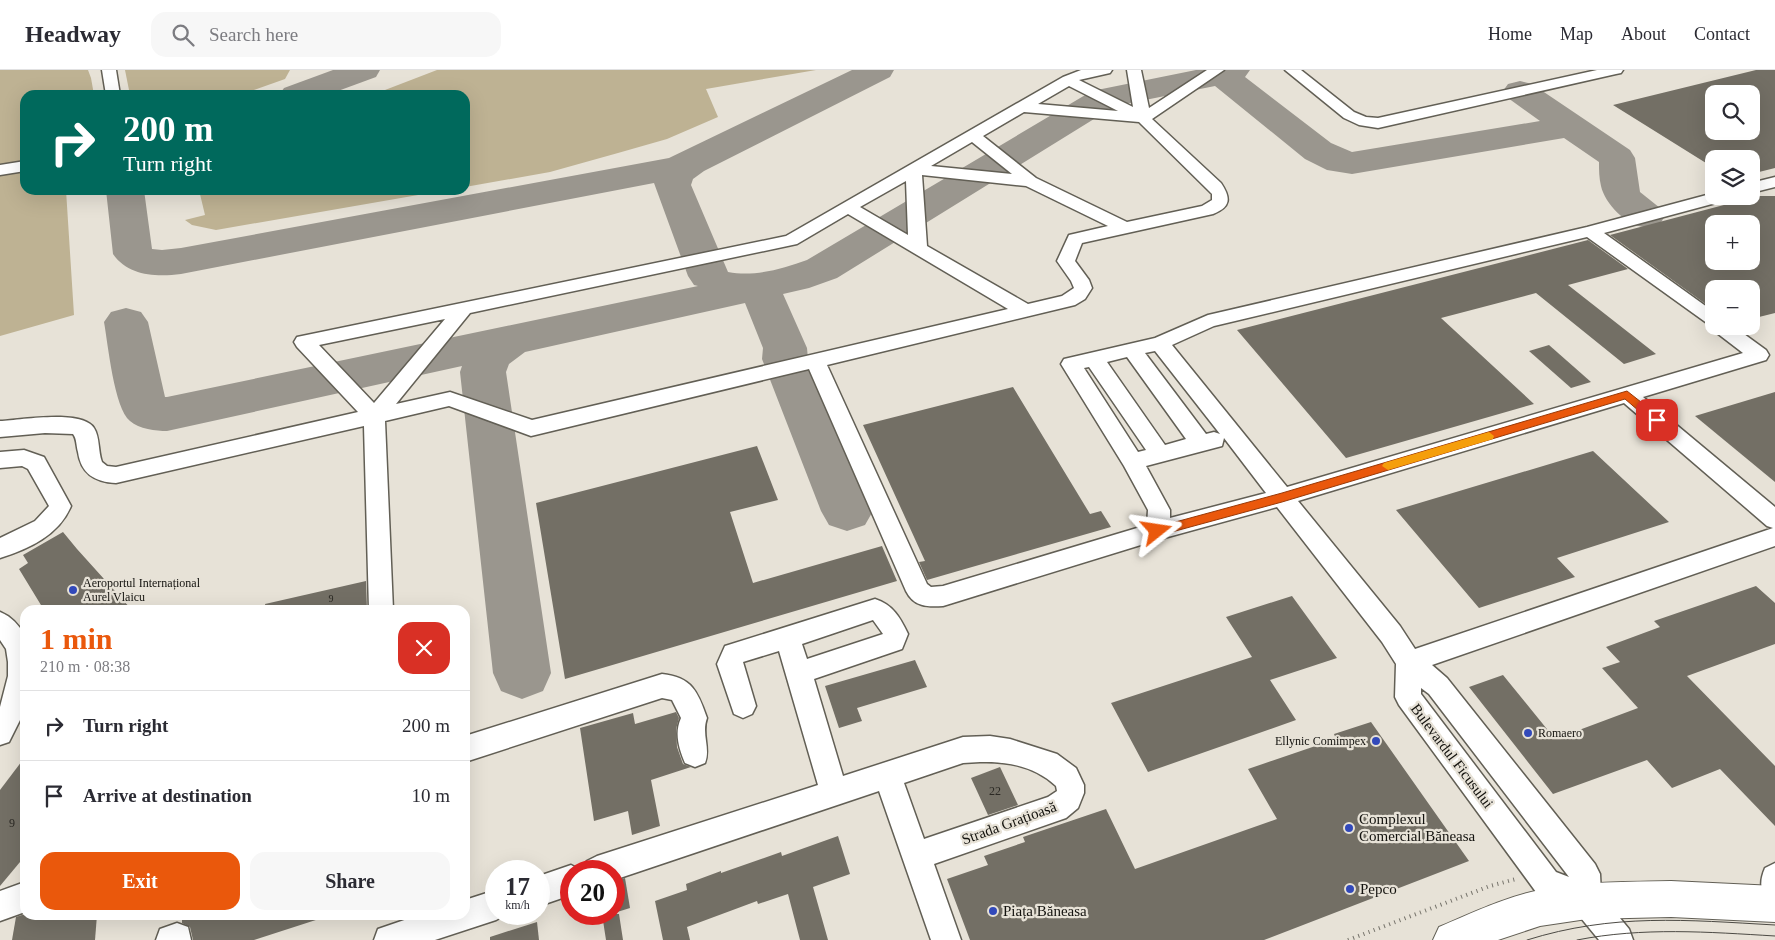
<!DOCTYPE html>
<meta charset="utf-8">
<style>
body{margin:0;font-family:Georgia,serif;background:#f7f7f7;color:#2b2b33;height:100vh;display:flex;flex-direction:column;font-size:19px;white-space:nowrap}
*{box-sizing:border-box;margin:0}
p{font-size:16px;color:#7c7c81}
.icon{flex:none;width:28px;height:28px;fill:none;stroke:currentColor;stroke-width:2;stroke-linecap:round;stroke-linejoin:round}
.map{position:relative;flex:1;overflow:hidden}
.drawer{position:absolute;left:20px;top:535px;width:450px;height:315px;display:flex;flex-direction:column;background:#fff;border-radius:15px;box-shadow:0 5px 20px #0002}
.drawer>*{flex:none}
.hud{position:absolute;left:20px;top:20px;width:450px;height:105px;border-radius:15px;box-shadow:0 5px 20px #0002;background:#00695c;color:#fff;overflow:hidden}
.fabs{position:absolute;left:1705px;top:15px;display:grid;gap:10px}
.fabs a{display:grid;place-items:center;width:55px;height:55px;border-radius:10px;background:#fff;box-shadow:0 5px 20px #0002;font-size:25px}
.speed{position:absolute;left:485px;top:790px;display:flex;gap:10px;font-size:25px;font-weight:700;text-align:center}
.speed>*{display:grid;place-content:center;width:65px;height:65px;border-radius:50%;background:#fff;box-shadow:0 5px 20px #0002;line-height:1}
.speed small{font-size:12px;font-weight:400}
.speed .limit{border:8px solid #d22;background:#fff;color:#111}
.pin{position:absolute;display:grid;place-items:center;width:42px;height:42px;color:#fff;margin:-21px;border-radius:10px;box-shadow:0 2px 8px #0006}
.me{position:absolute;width:55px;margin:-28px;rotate:75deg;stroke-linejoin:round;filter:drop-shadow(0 0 4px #0008)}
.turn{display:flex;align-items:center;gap:18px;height:105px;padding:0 20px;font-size:22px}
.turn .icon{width:65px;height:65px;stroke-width:2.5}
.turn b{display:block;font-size:35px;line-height:42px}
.round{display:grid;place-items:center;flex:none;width:52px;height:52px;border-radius:15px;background:#f7f7f7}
.summary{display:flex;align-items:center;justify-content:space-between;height:85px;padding:0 20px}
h1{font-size:30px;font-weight:800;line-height:38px;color:#ea580c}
.button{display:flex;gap:10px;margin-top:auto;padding:10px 20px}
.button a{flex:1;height:58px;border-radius:15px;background:#ea580c;color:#fff;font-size:20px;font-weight:800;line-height:58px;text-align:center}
.button a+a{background:#f7f7f7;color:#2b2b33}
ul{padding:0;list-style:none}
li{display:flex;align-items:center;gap:15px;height:70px;padding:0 20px;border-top:1px solid #e1e1e2}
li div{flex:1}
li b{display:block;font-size:19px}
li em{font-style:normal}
header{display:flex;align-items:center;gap:30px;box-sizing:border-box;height:70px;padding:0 25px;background:#fff;border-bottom:1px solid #e1e1e2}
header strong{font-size:24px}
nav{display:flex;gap:28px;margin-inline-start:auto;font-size:18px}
.search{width:350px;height:45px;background:#f7f7f7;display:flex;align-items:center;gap:12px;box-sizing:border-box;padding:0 18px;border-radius:15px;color:#7c7c81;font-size:19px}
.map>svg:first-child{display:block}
.green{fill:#beb293}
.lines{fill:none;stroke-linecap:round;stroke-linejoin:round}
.taxiway{fill:#9a968e;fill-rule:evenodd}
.building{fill:#736f65;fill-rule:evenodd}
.minor-casing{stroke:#625f55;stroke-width:3}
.major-casing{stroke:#625f55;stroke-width:2}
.path{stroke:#77746c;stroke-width:4;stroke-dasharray:1 4.5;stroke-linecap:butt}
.minor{fill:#fff;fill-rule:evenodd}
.major{fill:#fff;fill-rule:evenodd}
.tram{stroke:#4c4a44;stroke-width:1}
.route{fill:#ea580c;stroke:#983908}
.slow{fill:#f59e0b}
.poi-dot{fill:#3249ba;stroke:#e7e2d7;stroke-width:2}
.labels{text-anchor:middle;stroke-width:4.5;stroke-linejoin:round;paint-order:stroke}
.number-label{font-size:10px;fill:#2b2924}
.poi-label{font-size:12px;fill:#13120e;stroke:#e7e2d7;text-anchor:start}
.near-number-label{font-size:12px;fill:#2b2924}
.near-street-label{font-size:15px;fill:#13120e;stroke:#e7e2d7}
.near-poi-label{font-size:15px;fill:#13120e;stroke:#e7e2d7;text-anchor:start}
</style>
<header>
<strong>Headway</strong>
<div class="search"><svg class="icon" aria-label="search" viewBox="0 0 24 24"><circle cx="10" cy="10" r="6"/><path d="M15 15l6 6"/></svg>Search here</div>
<nav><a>Home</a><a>Map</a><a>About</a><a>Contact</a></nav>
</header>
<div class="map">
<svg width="1775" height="870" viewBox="0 0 1775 870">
<rect width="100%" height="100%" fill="#e7e2d7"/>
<!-- green -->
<g class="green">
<path d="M0 0H88L91 8 94 25H25V95L0 99Z"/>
<path d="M125 0H290L285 9 240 25H130Z"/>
<path d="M437 0H816L706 19 718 47 667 69 618 83 550 102 465 117V25H372Z"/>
<path d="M25 98V120H66L74 245 0 266V102Z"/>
<path d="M199 120H447L216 160 192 155 185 150 205 145Z"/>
</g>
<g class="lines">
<!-- taxiway -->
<g class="taxiway">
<path d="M333 0H380L376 7 327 25H279L284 18Z"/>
<path d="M852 0H894L890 7 704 101 693 109 691 115 728 202C755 207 782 199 807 190L1092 21 1196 0H1250L1245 7 1331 73 1352 82 1540 51 1508 28 1503 21 1508 14 1520 11 1532 14 1630 80 1635 88 1640 122 1660 138 1665 146 1660 154C1655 155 1649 158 1644 157 1626 155 1605 134 1601 116 1599 108 1599 100 1599 92L1564 68 1352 104 1327 100 1305 89 1215 16 1115 36 837 208 809 218 783 224 807 278 808 289 873 441 865 455 847 461 829 455 821 441 762 289 763 278 745 233 525 282 509 294 506 302 551 603 543 621 522 629 501 621 493 603 460 302 462 296 167 361C156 361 139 359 130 351 114 338 108 274 104 252L111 242 126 238 141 242 148 252 165 327H167L698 216 694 215 688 206 654 113 181 204C156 207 128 206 113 184L106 120H144L152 179 162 180 181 178 669 88Z"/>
</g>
</g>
<!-- building -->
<g class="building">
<path d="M1756 0H1775V98L1751 104V89H1714V98L1613 35ZM1714 24H1751V61H1714Z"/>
<path d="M1758 126H1775V243L1751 249V219H1714V240L1610 165ZM1714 154H1751V191H1714Z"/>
<path d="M1588 170 1628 199 1568 215 1656 284 1624 294 1536 223 1441 248 1534 334 1346 388 1237 260Z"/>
<path d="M1549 275 1591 312 1571 318 1529 281Z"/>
<path d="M1013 317 1090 444 1101 441 1111 457 927 510 919 492 925 491 863 355Z"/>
<path d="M1775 322V412L1695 346Z"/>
<path d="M757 376 778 430 730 442 753 513 882 476 897 511 565 609 536 433Z"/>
<path d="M1593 381 1669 452 1557 488 1575 507 1479 538 1396 440Z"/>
<path d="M63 462 77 479 132 540H44L19 499 28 493 23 485Z"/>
<path d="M366 511 367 540H266L265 534Z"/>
<path d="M1756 516 1775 533V574L1687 606 1775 696V756L1720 699 1672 718 1647 690 1553 724 1469 617 1503 605 1555 669 1638 638 1602 598 1620 592 1606 577 1660 557 1654 551Z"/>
<path d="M1292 526 1337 588 1270 610 1296 650 1148 702 1111 633 1252 587 1226 547Z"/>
<path d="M915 590 927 617 857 638 862 651 839 658 825 616Z"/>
<path d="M676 642 679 648 676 659 677 677 683 694 691 697 651 710 660 756 632 765 628 741 594 751 580 658 633 643 635 654Z"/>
<path d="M1371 652 1469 791 1264 870H970L947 809 988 795 984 786 1025 772 1023 767 1106 739 1135 799 1277 749 1248 699 1336 669 1334 664Z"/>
<path d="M25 687V786L0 816V720Z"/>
<path d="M1000 697 1018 735 988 745 971 708Z"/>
<path d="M838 766 850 804 813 817 828 870H800L788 824 758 834 757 831 687 857 690 870H663L655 831 687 820 686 814 721 801V803L781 782 782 786Z"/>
<path d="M625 808 630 838 614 843V812Z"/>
<path d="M602 844H619L623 870H606Z"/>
<path d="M22 845H97L95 870H12L16 847Z"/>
<path d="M191 845H321L322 848 254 870H193L190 857 182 853V848Z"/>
<path d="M537 852 539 870H490V867Z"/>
</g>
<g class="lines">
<!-- minor casing -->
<g class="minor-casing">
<g id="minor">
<path d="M102 0H116L120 25H106Z"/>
<path d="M1081 0H1112L1110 3 1079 10 1133 37 1127 0H1141L1149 38 1207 0H1224L1152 49 1221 113C1231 128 1231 137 1213 144L1082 173 1075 191 1089 210 1092 218 1085 229 1075 235 827 295 927 514 931 517 943 516 1147 455 1148 440 1124 396 1061 294 1064 289 1155 268 1208 245 1587 157 1714 123V126H1729L1727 130 1604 163 1714 242V256H1733L1766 280 1769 285 1766 290 1643 327 1775 437V476L1432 595 1447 608 1595 794 1600 804 1601 825 1629 859 1633 870H1599L1576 842 1536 822 1399 635 1395 627 1396 594 1382 572 1277 437 1157 470 943 536C927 537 914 537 906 521L809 299 531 366 449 336 385 351 393 540H369L364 356 116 413C95 412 81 404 78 382 76 376 77 369 73 364L45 363 0 367V351C20 350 82 339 94 358 100 367 98 382 102 392L107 396 116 397 358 342 297 277 294 272 297 267 786 166 1063 7ZM1069 16 1118 41 1038 34ZM1024 42 1139 52 1209 121 1212 124V130L1202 136 1127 152 1036 108 983 66ZM972 72 1012 104 931 96ZM922 105 1026 116 1108 156 1069 165 1057 191 1071 211 1074 218 1062 226 1028 234 927 176ZM906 111 908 165 860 137ZM848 144 1008 239 532 350 450 322 396 334 470 243 797 174ZM1587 167 1711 256 1713 260 1743 283 1287 417 1172 275 1214 256ZM445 249 374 333 319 275ZM1155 281 1220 364 1214 362 1206 364 1145 283ZM1127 287 1186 369 1165 375 1107 292ZM1089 297 1146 380 1138 382 1084 298ZM1624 333 1767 456 1773 458 1415 579 1400 556 1298 431ZM1224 368 1266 423 1170 448V440L1146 396 1222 376ZM1421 618 1429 624 1569 807 1556 802 1421 624Z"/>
<path d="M1285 0H1301L1354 42 1366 47 1378 48 1597 0H1623L1621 3 1616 4 1378 58 1359 55 1344 48Z"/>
<path d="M25 91V101L0 105V95Z"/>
<path d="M1775 107V117L1751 123V113Z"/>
<path d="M24 380 44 387 71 436C59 465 29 479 0 488V468L35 451 49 436 28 399 22 396 0 398V382Z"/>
<path d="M875 529C893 535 900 547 908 564L902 579 814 609 843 706 963 667 990 666 1010 669 1057 684 1076 698 1084 715V723L1078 738 1066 748 934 794 961 870H931L879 721 614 810V801H582L587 791 597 786 818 715 779 581 743 592 756 636 752 644 743 648 734 644 717 594 725 576ZM873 550 883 564 807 589 802 574ZM980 692C1007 691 1036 697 1056 716L1057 721 1048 727 924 769 904 713 963 693Z"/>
<path d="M0 542C12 547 19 555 25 566V640L9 672 0 675V637L8 606V592L6 579 0 570Z"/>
<path d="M662 604C692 607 698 622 707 648 701 664 711 678 705 693L695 697 685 693C679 679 674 663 681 648L672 630 662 628 465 692V666Z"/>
<path d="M1775 793V833L1765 828C1760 817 1760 810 1765 798Z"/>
<path d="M571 795 582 801H571V825L539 836V806Z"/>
<path d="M25 812V842L0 851V821Z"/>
<path d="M496 820V844H507L496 850 435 870H374L378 859 419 845H465V830Z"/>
<path d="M177 853 188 857 191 870H156L160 859Z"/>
</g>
</g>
<!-- major casing -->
<g class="major-casing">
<path id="major" d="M1671 811 1775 816V852L1671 847 1587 849 1540 856 1498 870H1433L1439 857C1472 843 1505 827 1540 820 1583 811 1627 812 1671 811Z"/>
</g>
<!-- path -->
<path class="path" d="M1348 870 1490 816 1516 809"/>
<!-- minor -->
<use href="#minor" class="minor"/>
<!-- major -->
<use href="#major" class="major"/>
<!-- tram -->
<g class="tram">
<path d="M1527 870C1613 843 1687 850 1775 855"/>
<path d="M1577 870C1643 857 1708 862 1775 866"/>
</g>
</g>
<!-- route -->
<path class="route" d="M1627 321 1660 347 1662 350 1660 353H1653L1625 329 1282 432 1157 466 1151 461 1157 457 1282 423Z"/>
<!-- slow -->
<path class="slow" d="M1489 362 1494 366 1493 369 1388 400 1382 396 1384 393Z"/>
<!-- markers -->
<g class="poi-dot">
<circle cx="73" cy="520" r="5"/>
<circle cx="1528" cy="663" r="5"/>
<circle cx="1376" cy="671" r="5"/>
<circle cx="1349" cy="758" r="5"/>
<circle cx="1350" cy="819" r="5"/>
<circle cx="993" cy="841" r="5"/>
</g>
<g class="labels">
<!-- number labels -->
<g class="number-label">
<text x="331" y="532">9</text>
</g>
<!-- poi labels -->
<g class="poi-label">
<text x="83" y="517">Aeroportul Internațional<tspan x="83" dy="14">Aurel Vlaicu</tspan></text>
<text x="1538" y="667">Romaero</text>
<text x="1366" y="675" text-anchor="end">Ellynic Comimpex</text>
</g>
<!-- near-number labels -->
<g class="near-number-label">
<text x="995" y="725">22</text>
<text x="12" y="757">9</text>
</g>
<!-- near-street labels -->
<g class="near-street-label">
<text transform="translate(1452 686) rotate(53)" y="5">Bulevardul Ficusului</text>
<text transform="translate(1009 753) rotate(-20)" y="5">Strada Grațioasă</text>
</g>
<!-- near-poi labels -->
<g class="near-poi-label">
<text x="1359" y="754">Complexul<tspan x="1359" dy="17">Comercial Băneasa</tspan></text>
<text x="1360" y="824">Pepco</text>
<text x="1003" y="846">Piața Băneasa</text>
</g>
</g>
</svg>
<div class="fabs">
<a><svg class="icon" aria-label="search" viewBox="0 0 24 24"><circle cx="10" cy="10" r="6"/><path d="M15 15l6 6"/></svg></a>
<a><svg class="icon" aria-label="layers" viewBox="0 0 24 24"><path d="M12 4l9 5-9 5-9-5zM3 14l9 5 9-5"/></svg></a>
<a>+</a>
<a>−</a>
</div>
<div class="speed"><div>17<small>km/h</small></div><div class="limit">20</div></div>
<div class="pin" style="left:1657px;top:350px;background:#d93025"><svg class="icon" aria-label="arrive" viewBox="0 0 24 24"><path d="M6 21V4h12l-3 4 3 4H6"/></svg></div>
<svg class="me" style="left:1157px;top:461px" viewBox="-20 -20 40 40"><path d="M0-17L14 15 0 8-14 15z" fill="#ea580c" stroke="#fff" stroke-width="4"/></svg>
<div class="hud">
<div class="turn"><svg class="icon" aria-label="right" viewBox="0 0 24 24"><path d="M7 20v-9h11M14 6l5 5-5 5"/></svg><div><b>200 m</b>Turn right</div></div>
</div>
<section class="drawer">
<div class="summary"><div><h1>1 min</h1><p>210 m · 08:38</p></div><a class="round" style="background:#d93025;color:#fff"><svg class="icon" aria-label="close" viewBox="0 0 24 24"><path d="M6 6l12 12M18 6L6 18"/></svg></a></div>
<ul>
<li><svg class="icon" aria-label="right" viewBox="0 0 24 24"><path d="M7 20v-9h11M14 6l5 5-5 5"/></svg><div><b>Turn right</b></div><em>200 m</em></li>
<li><svg class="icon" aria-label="arrive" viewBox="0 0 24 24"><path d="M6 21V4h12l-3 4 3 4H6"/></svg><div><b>Arrive at destination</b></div><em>10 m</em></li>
</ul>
<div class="button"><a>Exit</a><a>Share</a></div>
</section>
</div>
